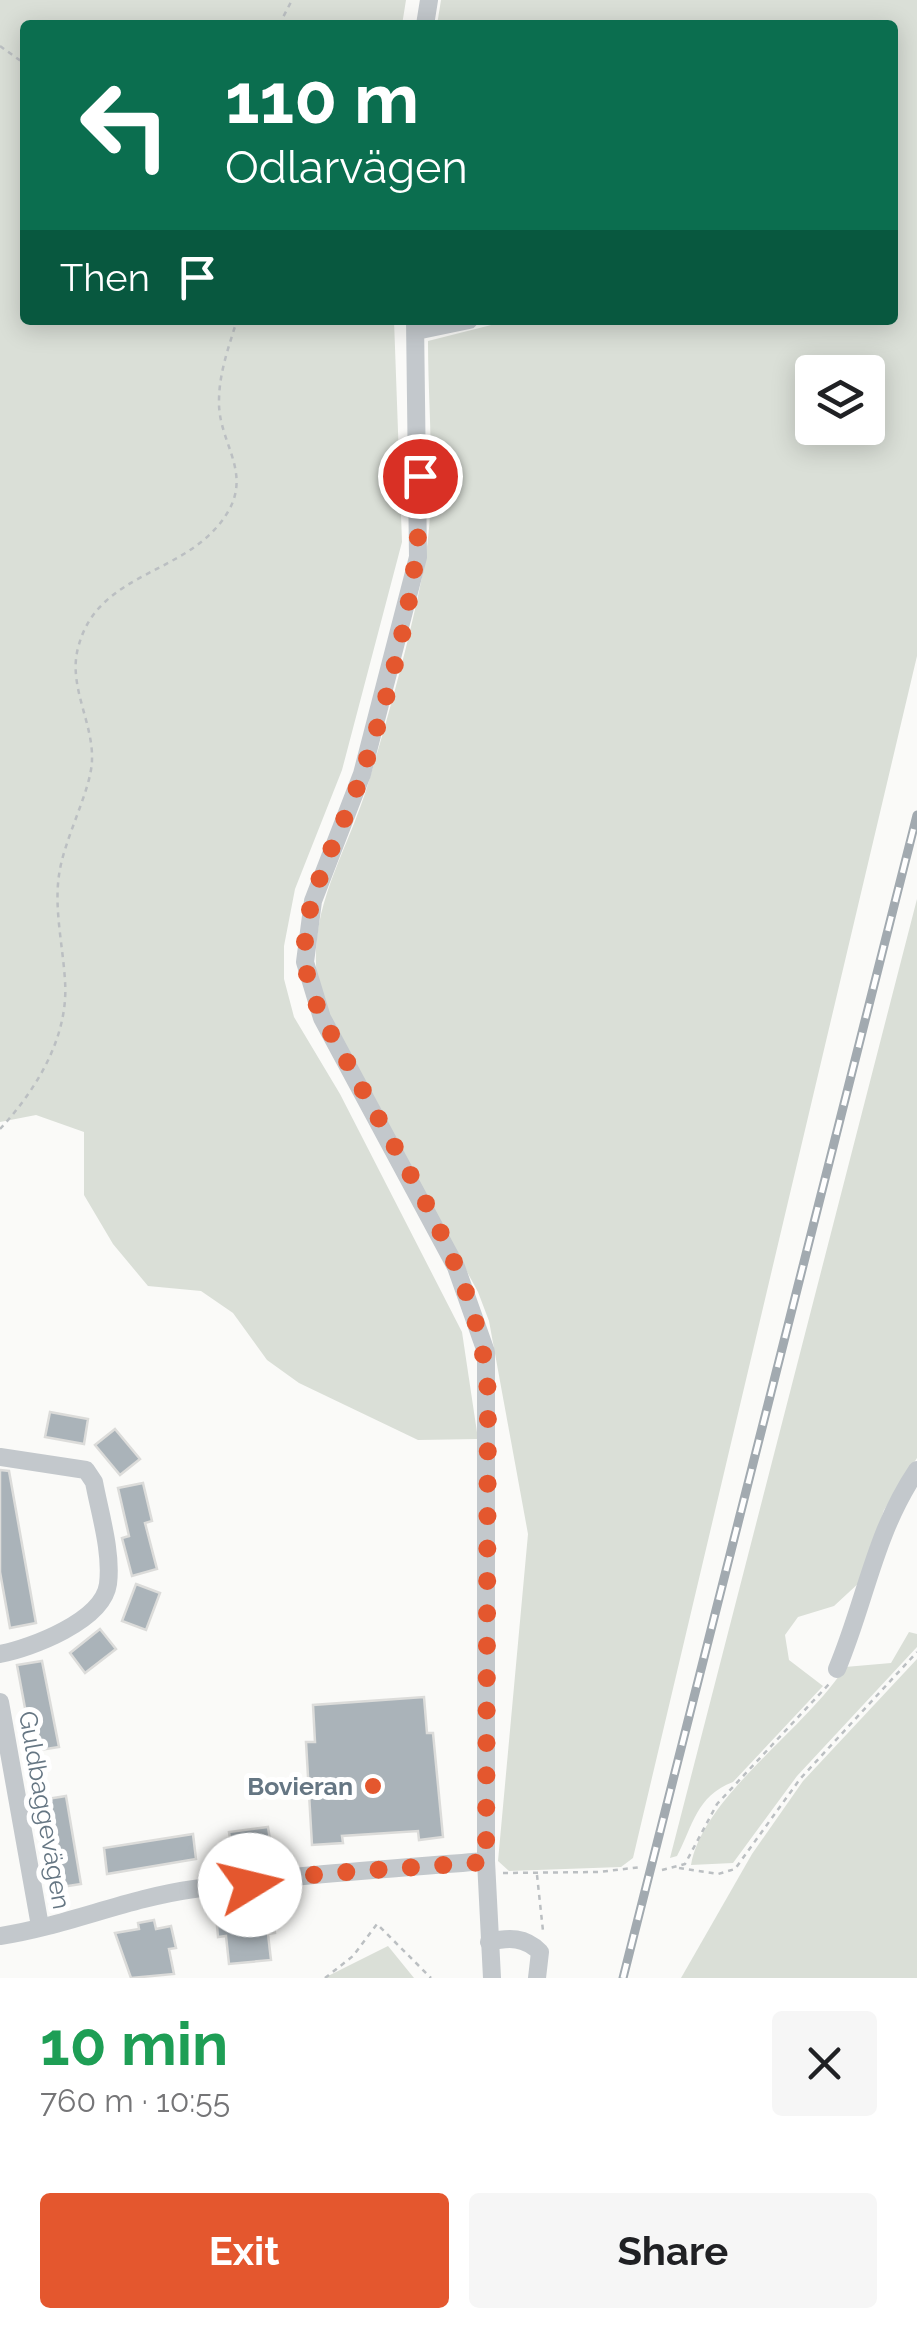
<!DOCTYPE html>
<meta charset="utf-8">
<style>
body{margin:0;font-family:Raleway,sans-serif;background:#f6f6f6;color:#202124;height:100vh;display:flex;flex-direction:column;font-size:38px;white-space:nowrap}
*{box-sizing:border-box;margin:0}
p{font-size:32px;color:#757577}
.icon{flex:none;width:55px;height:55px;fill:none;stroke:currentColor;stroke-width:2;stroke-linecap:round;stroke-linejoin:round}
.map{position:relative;height:1978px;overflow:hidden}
.panel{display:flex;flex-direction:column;background:#fff;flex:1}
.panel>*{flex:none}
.banner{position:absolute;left:20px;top:20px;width:878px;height:305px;border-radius:10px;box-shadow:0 5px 25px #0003;background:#0b6e4f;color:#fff;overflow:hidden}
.controls{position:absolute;left:795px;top:355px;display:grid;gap:20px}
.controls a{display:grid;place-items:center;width:90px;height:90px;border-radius:10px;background:#fff;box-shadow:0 5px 25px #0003;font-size:50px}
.pin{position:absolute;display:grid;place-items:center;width:85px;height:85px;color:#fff;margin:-42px;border:5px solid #fff;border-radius:50%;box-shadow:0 2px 10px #0007}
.me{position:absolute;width:110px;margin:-55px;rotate:81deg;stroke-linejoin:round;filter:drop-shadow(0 0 8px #0008)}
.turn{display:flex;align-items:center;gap:35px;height:210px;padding:0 40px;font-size:45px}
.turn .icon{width:130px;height:130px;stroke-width:2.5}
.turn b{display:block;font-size:70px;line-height:85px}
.then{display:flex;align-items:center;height:95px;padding:0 40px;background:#0003;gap:20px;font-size:38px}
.round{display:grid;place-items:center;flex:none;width:105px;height:105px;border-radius:10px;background:#f6f6f6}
.summary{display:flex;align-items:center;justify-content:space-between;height:170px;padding:0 40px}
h1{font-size:60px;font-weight:700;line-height:75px;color:#1e9e55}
.button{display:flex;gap:20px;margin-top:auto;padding:20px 40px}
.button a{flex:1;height:115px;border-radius:10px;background:#e4572e;color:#fff;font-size:40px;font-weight:700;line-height:115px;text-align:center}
.button a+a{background:#f6f6f6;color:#202124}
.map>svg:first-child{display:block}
.green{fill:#dadfd7;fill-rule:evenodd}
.building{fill:#aab3b9;stroke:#dcdcda;stroke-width:2.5}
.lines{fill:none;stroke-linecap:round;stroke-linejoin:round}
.path{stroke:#bbbfc2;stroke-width:2.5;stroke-dasharray:5 5;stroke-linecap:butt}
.minor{stroke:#c3c8cc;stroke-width:18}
.rail-casing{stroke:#a2aab0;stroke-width:9}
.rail{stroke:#fff;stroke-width:5;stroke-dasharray:15;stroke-linecap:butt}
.route{stroke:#e4572e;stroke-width:18;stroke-dasharray:0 32.4}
.poi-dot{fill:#e4572e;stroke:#fff;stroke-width:4}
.labels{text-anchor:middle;stroke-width:10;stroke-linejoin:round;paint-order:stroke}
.poi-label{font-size:25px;font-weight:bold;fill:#657683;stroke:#fff;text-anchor:end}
.street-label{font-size:25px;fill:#657683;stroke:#fff}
</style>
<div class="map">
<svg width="917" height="1978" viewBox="0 0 917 1978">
<rect width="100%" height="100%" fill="#fafaf8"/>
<!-- green -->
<g class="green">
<path d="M0 0H406L402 25H25V320H394L402 542 342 770 295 889 284 946V979L294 1017 340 1094 462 1332 478 1439 418 1440 299 1383 267 1360 233 1313 201 1291 148 1286 113 1244 84 1195V1132L36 1115 0 1122Z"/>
<path d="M441 0H917V656L633 1858 621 1867 509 1871 498 1861 528 1534 489 1321 478 1292 321 1003C301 915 344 863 368 784 388 717 408 646 422 577 438 503 428 417 428 341L511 320H892V25H437ZM812 372H868V428H812Z"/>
<path d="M917 899V1458L884 1510 861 1581 834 1606 798 1617 785 1635 789 1660 823 1686 733 1782C696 1796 693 1826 677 1856L670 1858Z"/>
<path d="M909 1632 917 1634V1647L797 1776 733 1863 691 1865C703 1796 806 1729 845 1667L891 1663Z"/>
<path d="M917 1659V1978H681L752 1854 803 1781Z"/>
<path d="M388 1946 414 1978H324Z"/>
</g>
<!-- building -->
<g class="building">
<path d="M50 1412 88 1419 84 1444 45 1437Z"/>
<path d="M115 1429 140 1459 120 1475 95 1445Z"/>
<path d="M0 1470 9 1471 36 1623 10 1628 0 1572Z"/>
<path d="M143 1483 152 1521 145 1523 157 1569 132 1576 122 1538 129 1536 118 1488Z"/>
<path d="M136 1584 160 1593 146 1630 122 1621Z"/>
<path d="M100 1629 116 1649 85 1673 70 1653Z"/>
<path d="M42 1661 59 1747 33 1751 17 1665Z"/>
<path d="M424 1697 427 1733H433L443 1837 419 1840 418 1831 342 1836 343 1843 312 1845 306 1742H315L313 1705Z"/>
<path d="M66 1796 81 1884 55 1888 41 1800Z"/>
<path d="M268 1827 272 1852 233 1858 229 1832Z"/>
<path d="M193 1834 196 1859 107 1874 104 1848Z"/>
<path d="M256 1904V1913L272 1911 275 1933 268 1934 271 1960 229 1964 226 1936 218 1937 216 1914 240 1912 239 1906Z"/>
<path d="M154 1920 156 1929 171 1926 176 1948 169 1949 174 1974 131 1978 115 1933 139 1929 138 1923Z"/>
</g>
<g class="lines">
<!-- path -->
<g class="path">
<path d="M279 25 292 0"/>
<path d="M0 46 25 64"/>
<path d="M0 1129C36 1090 69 1037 65 981 63 946 54 910 59 875 64 838 92 789 92 759 93 722 68 686 78 648 98 568 191 577 229 510 251 470 218 441 219 401 219 373 229 346 237 320"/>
<path d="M679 1868 718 1874 735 1869 800 1779 917 1652"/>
<path d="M662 1870 685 1864 717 1804 830 1683"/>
<path d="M503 1873 599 1872 641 1867"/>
<path d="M537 1875 543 1931"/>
<path d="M325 1978 353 1956 377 1924 431 1978"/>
</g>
<!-- minor -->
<g class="minor">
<path d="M425 25 429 0"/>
<path d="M415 320 418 557 362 774 313 901 305 962 322 1018 456 1267 486 1352V1861L492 1978"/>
<path d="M416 331 469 320"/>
<path d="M0 1457 86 1470 94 1482C100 1514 112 1552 108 1584 103 1621 31 1648 0 1654"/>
<path d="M837 1669C866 1600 874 1534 917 1470"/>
<path d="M0 1702 40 1926"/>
<path d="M0 1936C66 1926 128 1898 194 1889 291 1875 388 1869 486 1861"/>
<path d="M489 1942C509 1937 525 1937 540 1952L537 1978"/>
</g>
<!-- rail casing -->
<g class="rail-casing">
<path id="rail" d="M623 1978 917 815"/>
</g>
<!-- rail -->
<use href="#rail" class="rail"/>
</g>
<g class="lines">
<!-- route -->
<path class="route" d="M250 1885 319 1874 486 1862 488 1394C481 1279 409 1176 355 1076 335 1039 308 1002 305 959 301 898 341 835 360 779 392 688 423 573 420 476"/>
</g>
<!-- markers -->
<circle class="poi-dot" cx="373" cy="1786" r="10"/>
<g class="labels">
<!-- poi labels -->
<g class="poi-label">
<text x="353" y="1795">Bovieran</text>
</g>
<!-- street labels -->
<g class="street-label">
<text transform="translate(45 1810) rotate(80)" y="9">Guldbaggevägen</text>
</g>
</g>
</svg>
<div class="controls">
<a><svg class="icon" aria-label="layers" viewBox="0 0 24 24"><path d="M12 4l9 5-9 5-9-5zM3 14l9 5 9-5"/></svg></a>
</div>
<div class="pin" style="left:420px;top:476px;background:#d93025"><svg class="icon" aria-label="arrive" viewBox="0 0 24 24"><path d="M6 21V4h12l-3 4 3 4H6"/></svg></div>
<svg class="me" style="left:250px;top:1885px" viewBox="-20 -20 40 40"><circle r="19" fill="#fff"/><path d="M0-13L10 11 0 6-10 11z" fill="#e4572e"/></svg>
<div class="banner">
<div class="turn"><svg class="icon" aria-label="left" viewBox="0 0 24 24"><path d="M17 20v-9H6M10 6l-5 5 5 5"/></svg><div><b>110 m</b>Odlarvägen</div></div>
<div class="then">Then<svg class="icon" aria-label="arrive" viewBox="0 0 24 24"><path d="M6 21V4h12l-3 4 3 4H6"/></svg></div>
</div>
</div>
<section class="panel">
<div class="summary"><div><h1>10 min</h1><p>760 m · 10:55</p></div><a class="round"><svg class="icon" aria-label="close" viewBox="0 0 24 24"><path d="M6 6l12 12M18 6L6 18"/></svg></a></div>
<div class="button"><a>Exit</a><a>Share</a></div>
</section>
